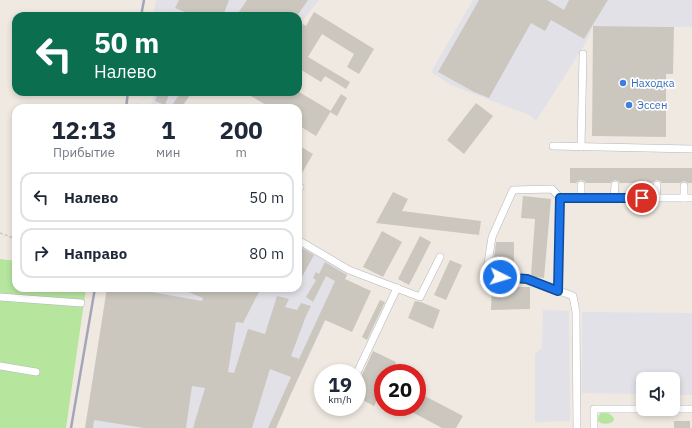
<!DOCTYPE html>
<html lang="ru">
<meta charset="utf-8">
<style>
body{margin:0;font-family:"IBM Plex Sans",sans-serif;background:#f2f2f3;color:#1f2937;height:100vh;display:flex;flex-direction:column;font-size:15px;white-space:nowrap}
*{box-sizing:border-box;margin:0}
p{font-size:13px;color:#747a83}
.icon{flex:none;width:22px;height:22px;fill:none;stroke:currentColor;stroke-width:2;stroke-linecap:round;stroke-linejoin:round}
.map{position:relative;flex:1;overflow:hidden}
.side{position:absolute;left:12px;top:104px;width:290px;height:188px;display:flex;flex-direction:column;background:#fff;border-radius:12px;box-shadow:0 2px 6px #0003}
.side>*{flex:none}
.banner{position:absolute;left:12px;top:12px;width:290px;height:84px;border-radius:12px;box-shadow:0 2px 6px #0003;background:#0b6e4f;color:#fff;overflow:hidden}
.buttons{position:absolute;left:636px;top:372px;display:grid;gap:8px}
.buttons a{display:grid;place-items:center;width:44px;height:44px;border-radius:8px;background:#fff;box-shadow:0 2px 6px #0003;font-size:20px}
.speed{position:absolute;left:314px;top:364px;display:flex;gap:8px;font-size:20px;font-weight:700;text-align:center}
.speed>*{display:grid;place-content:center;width:52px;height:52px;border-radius:50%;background:#fff;box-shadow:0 2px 6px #0003;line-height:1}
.speed small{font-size:10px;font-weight:400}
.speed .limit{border:6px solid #d22;background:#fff;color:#111}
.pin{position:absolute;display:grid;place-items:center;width:34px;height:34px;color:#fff;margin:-17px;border:2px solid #fff;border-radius:50%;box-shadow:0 1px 4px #0007}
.me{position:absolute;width:44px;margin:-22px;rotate:95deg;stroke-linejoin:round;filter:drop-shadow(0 0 3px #0008)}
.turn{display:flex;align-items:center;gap:14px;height:84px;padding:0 16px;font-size:18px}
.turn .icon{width:52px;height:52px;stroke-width:2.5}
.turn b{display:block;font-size:28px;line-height:34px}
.eta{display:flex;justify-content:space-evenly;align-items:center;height:68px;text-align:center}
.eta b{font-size:24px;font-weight:800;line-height:28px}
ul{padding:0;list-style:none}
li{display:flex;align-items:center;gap:12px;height:50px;margin:0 8px 6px;padding:0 8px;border:2px solid #e0e1e3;border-radius:12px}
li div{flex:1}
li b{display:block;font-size:15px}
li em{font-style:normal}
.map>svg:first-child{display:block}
.industrial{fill:#e3e1e8}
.green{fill:#b6e59e}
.building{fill:#cbc7bf}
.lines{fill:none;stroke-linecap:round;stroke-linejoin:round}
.minor-casing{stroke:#b4b7c1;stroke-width:8}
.path{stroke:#c9c9c9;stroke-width:1.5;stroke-dasharray:3 2;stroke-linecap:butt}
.minor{stroke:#fff;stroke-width:7}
.rail{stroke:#a3a6b8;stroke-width:2.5}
.route-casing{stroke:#114b97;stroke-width:10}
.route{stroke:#1a73e8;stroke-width:7}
.shop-dot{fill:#3f7fe0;stroke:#fff;stroke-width:1.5}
.labels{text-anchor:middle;stroke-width:3.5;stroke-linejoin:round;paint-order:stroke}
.shop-label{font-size:11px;fill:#366cbe;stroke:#fff;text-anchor:start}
</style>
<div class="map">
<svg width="692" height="428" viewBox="0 0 692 428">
<rect width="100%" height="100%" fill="#efe9e1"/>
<!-- industrial -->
<g class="industrial">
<path d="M156 0H319L298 26V16H153Z"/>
<path d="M473 0H692V27L593 26 587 41 536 121 529 115 451 85 431 72Z"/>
<path d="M154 92H192L181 108H135L136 103 150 105 152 102Z"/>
<path d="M298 245 348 273 290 396 276 428H85L107 288H298Z"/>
<path d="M543 310 569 311 570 421 535 422V354L542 348Z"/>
<path d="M582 312 692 313V395H673V379H643V394L582 393Z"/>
</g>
<!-- green -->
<g class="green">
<path d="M0 259 16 261V288H86L66 428H0Z"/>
<path d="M601 413C605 413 608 412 611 415 622 423 600 428 597 419L599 415Z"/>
</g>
<!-- building -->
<g class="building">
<path d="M179 0H229L223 16H194L175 8Z"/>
<path d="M247 0H308L297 16H236Z"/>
<path d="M479 0H547L564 10 569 0H608L584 39 551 20 545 31 531 23 489 98 474 92 438 72Z"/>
<path d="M314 12 374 49 359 74 347 67 354 54 322 34 308 57 350 82 346 89 325 76 321 82 298 68V33L303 24 306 26Z"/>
<path d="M593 26 674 27 673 74H666V137L592 136Z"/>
<path d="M158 92H170L165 105 155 101Z"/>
<path d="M181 92H192L181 108H170Z"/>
<path d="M254 92H299L331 111 316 136 298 125V108H271L251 96Z"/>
<path d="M341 94 347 98 337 116 330 112Z"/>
<path d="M476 103 493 116 464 154 447 140Z"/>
<path d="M298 145 313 154 302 173 298 170Z"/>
<path d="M570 168H692V183H688L684 181 680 183H662L660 181 657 180 655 181 652 183H620L618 181 615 180 613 181 610 183H586L584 181 581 180 578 181 576 183H570Z"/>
<path d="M393 192 408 199 402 211 481 221 479 235 376 223Z"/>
<path d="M523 196 551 199 544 278 536 277 531 275 535 219 521 218Z"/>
<path d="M382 231 402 242 383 277 363 267Z"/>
<path d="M420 236 431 242 409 285 398 279Z"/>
<path d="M496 242H514V271L494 270V258Z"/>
<path d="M302 248 314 255 298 284V256Z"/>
<path d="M450 260 462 265 446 300 434 295Z"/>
<path d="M325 262 347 275 345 279 371 291 352 332 325 320 290 396 276 428H268L291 377 270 369 252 428H193L205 388 192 386 186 428H144L94 420 93 428H85L107 288H129L202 301 203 298 179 288H261L243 323 236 322 228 372 234 373 248 329 265 334 277 296 289 299 285 307 297 310 301 303 311 306 306 316 291 356 299 359 335 281 326 276 313 302 306 297 316 280 313 278 316 272 319 274Z"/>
<path d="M492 287H530V309L491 310Z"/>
<path d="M380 300 385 302 367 340 362 337Z"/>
<path d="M415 301 421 302 440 310 433 329 408 318Z"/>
<path d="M373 351 396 362 390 373H383V388L374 406 357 397V380L358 378 362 375Z"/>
<path d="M421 394 463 416 456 428H442L412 412 415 407H417V402Z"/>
<rect x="674" y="421" width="16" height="7"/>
</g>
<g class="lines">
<!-- minor casing -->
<g class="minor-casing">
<g id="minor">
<path d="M553 146 692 149"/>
<path d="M581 147 583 54"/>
<path d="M298 186 300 187"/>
<path d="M560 198 552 189 513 190 492 237 486 276 527 279 573 296 576 312 577 428"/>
<path d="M581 198V185"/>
<path d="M614 198 615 185"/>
<path d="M656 198 657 185"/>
<path d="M684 198V186"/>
<path d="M298 240 349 270 420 297 440 257"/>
<path d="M558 291 560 198H692"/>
<path d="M0 297 81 303"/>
<path d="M0 366 36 372"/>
<path d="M357 373 397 288"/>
<path d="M673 409H692"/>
<path d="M594 428V409H643"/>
</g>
</g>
<!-- path -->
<path class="path" d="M0 233 16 239"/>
<!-- minor -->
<use href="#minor" class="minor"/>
<!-- rail -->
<g class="rail">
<path d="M141 16 144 0"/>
<path d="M126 108 128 92"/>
<path d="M71 428 95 288"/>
</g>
</g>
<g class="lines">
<!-- route casing -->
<g class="route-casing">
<path id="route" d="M500 277 527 279 558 291 560 198H642"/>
</g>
<!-- route -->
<use href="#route" class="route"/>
</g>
<!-- markers -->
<g class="shop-dot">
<circle cx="623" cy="83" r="4"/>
<circle cx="629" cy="105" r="4"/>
</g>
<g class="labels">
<!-- shop labels -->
<g class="shop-label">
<text x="631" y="87">Находка</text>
<text x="637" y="109">Эссен</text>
</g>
</g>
</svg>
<div class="buttons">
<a><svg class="icon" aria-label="sound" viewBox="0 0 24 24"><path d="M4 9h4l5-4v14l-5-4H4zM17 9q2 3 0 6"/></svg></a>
</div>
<div class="speed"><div>19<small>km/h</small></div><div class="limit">20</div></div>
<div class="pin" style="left:642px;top:198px;background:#d93025"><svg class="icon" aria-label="arrive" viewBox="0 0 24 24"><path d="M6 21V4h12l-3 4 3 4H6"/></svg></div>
<svg class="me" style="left:500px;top:277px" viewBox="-20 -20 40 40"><circle r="17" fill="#1a73e8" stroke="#fff" stroke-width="3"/><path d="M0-11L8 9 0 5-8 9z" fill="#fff"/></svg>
<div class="banner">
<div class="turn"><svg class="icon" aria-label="left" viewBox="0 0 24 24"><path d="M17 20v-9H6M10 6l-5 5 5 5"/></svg><div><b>50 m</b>Налево</div></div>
</div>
<section class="side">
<div class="eta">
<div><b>12:13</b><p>Прибытие</p></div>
<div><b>1</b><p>мин</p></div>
<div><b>200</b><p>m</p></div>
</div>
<ul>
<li><svg class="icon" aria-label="left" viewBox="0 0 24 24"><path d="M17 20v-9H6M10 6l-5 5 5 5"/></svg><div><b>Налево</b></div><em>50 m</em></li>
<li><svg class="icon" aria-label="right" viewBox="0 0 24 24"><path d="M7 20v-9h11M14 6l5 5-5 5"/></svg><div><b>Направо</b></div><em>80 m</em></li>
</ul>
</section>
</div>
